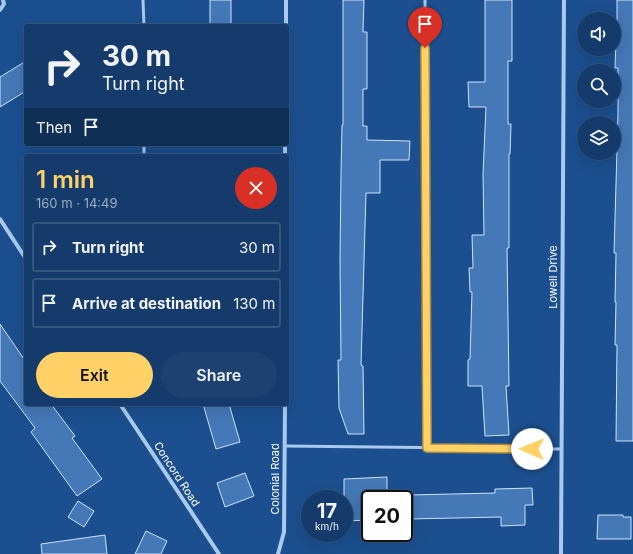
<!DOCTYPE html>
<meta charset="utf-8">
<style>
body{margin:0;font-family:Inter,sans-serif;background:#1d4271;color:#f1f3f6;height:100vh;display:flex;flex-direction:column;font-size:15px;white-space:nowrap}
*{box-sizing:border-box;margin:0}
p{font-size:13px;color:#9dadc1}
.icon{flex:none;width:22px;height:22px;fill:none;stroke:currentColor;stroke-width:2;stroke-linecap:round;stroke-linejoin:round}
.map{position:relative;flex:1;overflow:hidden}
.details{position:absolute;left:24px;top:154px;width:265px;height:252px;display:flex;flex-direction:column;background:#143b6b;border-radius:4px;box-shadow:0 4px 16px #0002,0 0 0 1px #33557e}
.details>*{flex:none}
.hud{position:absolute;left:24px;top:24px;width:265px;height:122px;border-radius:4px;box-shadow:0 4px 16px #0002,0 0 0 1px #33557e;background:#143b6b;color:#f1f3f6;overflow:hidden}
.buttons{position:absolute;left:577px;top:12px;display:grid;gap:8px}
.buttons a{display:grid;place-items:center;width:44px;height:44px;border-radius:50%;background:#143b6b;box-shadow:0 4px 16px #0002,0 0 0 1px #33557e;font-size:20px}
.speed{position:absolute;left:301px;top:490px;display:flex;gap:8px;font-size:20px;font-weight:700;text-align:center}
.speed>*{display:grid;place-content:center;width:52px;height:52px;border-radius:50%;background:#143b6b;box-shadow:0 4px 16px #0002,0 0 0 1px #33557e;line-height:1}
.speed small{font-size:10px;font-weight:400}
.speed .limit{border:2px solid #111;border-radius:6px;background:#fff;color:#111}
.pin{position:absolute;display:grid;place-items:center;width:34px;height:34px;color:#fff;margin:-41px -17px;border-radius:50% 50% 50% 0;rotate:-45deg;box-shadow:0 0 4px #0007}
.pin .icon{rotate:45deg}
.me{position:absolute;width:44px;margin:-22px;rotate:271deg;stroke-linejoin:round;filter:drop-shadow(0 0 3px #0008)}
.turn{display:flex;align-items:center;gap:14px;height:84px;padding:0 12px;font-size:18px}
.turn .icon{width:52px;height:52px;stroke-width:2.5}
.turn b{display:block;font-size:28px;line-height:34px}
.then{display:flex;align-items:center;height:38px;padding:0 12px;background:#0003;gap:8px;font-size:15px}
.round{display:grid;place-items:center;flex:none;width:42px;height:42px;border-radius:21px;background:#1d4271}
.overview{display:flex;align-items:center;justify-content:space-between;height:68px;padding:0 12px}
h1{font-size:24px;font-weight:600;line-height:30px;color:#ffd166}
.action{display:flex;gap:8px;margin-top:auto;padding:8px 12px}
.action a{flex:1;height:46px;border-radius:24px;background:#ffd166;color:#111;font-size:16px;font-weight:600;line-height:46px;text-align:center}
.action a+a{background:#1d4271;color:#f1f3f6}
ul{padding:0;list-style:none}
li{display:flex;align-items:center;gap:12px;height:50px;margin:0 8px 6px;padding:0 4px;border:2px solid #33557e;border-radius:4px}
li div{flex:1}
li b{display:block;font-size:15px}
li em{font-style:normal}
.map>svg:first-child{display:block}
.building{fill:#4478b7;stroke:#cfe3fa}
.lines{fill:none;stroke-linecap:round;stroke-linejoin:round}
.lane{stroke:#a9c9ee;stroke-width:3}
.street{stroke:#a9c9ee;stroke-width:4}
.route-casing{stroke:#a68842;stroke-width:10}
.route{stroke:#ffd166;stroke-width:7}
.labels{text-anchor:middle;stroke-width:3.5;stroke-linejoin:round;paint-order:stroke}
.street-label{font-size:11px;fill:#fff;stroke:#1b4f8f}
</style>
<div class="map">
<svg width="633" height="554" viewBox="0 0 633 554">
<rect width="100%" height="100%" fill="#1b4f8f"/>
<!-- building -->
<g class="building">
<rect x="210" y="0" width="21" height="26"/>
<path d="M343 0H364L363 32H367V89H363V126H367V140L410 141 409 160H380V193H366L361 365 363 366 364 434H348L339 408 338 360H341L340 261 341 173 342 125H343Z"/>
<path d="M485 0H512V61H508V124H511L510 154H509V248H507L509 386H506L509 435 485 436 482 386H468V360L470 359 472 292H470L469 268H473L472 235H484L483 174 486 107H469L468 82H485Z"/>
<path d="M617 0H633V441H616L617 345H615L616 302H615L616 253H614L618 114V68H615L616 40H617Z"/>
<path d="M26 61V91L0 107V77Z"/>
<path d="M0 324 26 362V404H51L75 436 72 438 102 479 77 496 31 432 35 428 0 381Z"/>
<path d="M203 404H229L240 442 216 449Z"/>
<path d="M245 473 254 496 225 507 217 483Z"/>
<path d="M387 477V499H370V520L344 521V479Z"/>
<path d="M532 488 533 505H525V525L501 526V517L409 519V495L495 493V489Z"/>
<path d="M78 501 94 511 84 527 68 517Z"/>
<path d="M598 515H623V517H631V539H597Z"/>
<path d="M146 531 167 541 161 554H135Z"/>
<path d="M105 535 107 554H42L41 544Z"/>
</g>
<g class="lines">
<!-- lane -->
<g class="lane">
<path d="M143 0 144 26"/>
<path d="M425 0 427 448"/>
<path d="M144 144V156"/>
<path d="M285 446 561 449"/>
</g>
<!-- street -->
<g class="street">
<path d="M0 10 4 4 3 0"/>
<path d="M286 26V0"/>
<path d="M285 156V144"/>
<path d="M0 219 26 259"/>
<path d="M120 404 219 554"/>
<path d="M278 554 284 532 285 404"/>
<path d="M561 554 564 0"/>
</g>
</g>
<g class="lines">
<!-- route casing -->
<g class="route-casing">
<path id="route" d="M425 48 427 448 532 449"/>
</g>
<!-- route -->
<use href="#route" class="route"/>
</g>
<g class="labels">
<!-- street labels -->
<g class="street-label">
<text transform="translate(553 277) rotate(-90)" y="4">Lowell Drive</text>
<text transform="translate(177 474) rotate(57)" y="4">Concord Road</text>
<text transform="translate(275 479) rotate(-90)" y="4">Colonial Road</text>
</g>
</g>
</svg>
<div class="buttons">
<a><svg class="icon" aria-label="sound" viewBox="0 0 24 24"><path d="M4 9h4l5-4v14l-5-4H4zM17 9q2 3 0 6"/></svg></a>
<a><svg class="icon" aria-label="search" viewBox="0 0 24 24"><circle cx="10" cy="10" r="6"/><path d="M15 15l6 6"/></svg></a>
<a><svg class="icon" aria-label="layers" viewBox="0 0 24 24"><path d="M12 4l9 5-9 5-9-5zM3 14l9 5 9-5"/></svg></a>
</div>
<div class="speed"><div>17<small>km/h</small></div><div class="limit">20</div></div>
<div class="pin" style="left:425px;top:48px;background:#d93025"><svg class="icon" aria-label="arrive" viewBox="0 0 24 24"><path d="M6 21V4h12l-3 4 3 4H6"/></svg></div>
<svg class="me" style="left:532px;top:449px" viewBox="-20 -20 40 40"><circle r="19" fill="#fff"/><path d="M0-13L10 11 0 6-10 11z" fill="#ffd166"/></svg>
<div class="hud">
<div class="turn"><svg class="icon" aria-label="right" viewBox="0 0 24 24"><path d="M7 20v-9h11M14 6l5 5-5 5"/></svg><div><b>30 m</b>Turn right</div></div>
<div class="then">Then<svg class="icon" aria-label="arrive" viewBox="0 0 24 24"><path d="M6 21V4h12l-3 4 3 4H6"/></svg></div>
</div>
<section class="details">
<div class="overview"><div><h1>1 min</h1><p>160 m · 14:49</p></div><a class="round" style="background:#d93025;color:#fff"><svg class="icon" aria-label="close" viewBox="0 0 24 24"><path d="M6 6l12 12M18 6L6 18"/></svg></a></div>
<ul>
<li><svg class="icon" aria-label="right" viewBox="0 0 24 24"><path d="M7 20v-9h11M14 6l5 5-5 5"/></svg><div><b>Turn right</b></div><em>30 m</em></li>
<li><svg class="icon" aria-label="arrive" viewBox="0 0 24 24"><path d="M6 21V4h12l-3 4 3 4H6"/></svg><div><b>Arrive at destination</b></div><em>130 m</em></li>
</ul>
<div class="action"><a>Exit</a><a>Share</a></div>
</section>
</div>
